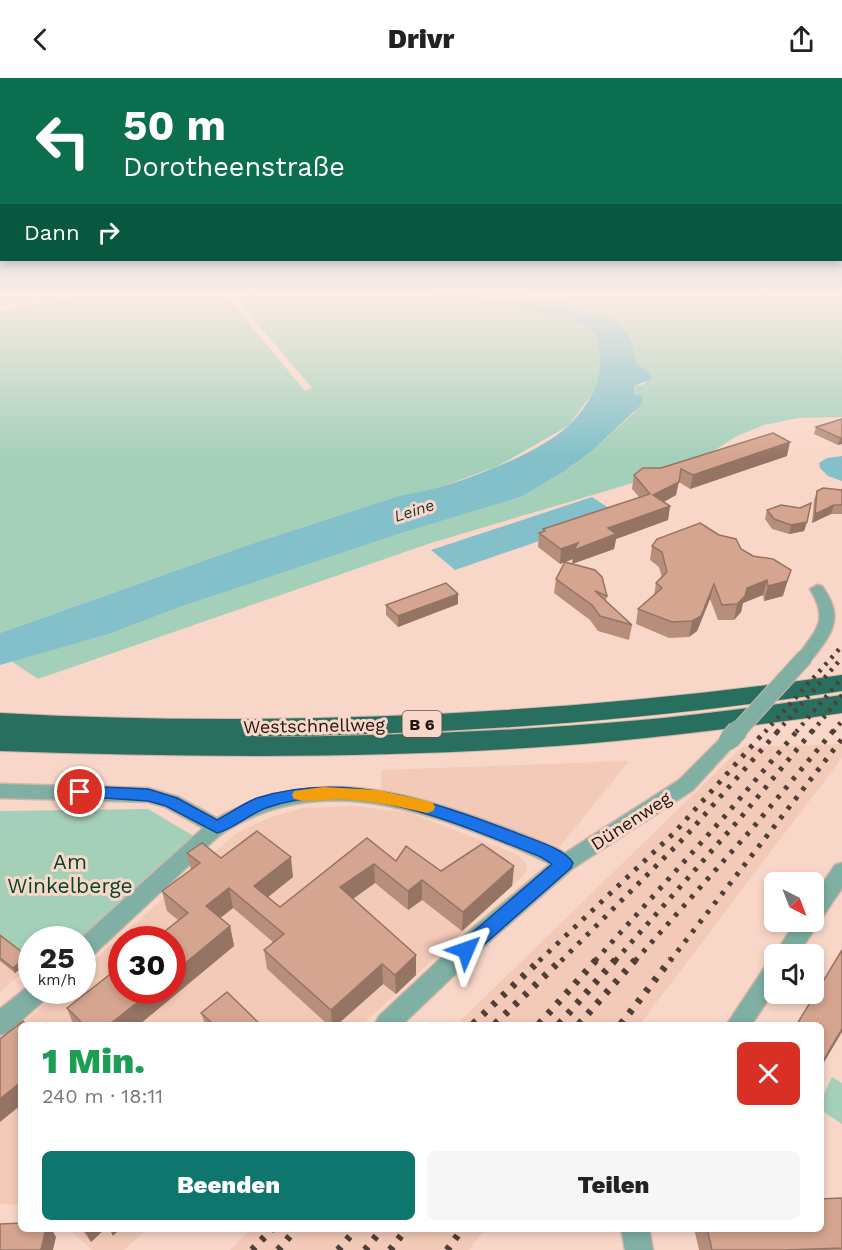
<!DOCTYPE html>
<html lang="de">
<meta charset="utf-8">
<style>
body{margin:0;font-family:"Work Sans",sans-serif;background:#f6f6f6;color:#222;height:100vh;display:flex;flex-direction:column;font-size:22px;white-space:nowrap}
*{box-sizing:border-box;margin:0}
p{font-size:20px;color:#767676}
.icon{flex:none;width:33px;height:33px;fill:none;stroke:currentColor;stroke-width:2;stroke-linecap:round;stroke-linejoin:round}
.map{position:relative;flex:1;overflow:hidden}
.drawer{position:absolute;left:18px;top:944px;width:806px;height:210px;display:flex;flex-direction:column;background:#fff;border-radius:9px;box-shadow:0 3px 9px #0003}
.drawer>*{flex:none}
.banner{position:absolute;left:0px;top:0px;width:843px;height:183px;box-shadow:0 3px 9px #0003;background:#0b6e4f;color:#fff;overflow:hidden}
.needle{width:39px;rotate:138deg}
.controls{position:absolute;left:764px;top:794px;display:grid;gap:12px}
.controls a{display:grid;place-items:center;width:60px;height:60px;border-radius:9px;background:#fff;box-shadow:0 3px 9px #0003;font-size:30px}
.speed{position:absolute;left:18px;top:848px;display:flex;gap:12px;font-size:30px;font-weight:700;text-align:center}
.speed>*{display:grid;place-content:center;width:78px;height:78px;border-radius:50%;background:#fff;box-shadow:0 3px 9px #0003;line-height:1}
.speed small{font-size:15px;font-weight:400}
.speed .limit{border:9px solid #d22;background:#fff;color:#111}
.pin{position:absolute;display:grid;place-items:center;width:51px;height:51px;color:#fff;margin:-26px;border:3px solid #fff;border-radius:50%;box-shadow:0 2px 6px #0007}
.me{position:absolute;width:66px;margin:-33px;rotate:47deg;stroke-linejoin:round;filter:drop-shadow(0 0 4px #0008)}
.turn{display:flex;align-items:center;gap:21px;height:126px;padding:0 24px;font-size:27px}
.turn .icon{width:78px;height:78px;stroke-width:2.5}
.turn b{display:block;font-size:42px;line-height:51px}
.then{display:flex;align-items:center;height:57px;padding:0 24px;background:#0003;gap:12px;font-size:22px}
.round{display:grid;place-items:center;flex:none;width:63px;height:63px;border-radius:9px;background:#f6f6f6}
.headline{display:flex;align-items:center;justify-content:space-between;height:102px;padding:0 24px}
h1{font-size:36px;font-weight:800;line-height:45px;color:#1e9e55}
.primary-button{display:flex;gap:12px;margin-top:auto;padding:12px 24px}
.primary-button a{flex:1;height:69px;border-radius:9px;background:#0f766e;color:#fff;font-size:24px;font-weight:800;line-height:69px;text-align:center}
.primary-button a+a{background:#f6f6f6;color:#222}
header{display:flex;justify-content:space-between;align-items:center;height:78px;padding:0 24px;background:#fff;font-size:27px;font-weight:800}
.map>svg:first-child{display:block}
.built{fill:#f3cab7;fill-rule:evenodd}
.green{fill:#a4d0ba}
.water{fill:#83c0ca}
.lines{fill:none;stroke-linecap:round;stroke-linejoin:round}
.minor-casing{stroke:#d2b4a7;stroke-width:3}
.highway-casing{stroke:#d2b4a7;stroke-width:2}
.minor{fill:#7fb0a3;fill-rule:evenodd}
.highway{fill:#296f60;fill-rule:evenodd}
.rail-far2{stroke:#4f3f37;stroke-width:4.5;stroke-dasharray:3 6;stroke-linecap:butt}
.rail-far1{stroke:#4f3f37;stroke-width:5;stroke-dasharray:4 8;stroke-linecap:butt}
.rail{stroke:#4f3f37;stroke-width:7;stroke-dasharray:4.5 9;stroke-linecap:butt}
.minor-bridge-far1-casing{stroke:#d2b4a7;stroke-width:18;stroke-linecap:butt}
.minor-bridge-casing{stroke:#d2b4a7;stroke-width:22;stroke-linecap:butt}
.minor-bridge-far1{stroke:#7fb0a3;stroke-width:16}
.minor-bridge{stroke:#7fb0a3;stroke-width:20}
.wall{fill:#b78e7b}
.shaded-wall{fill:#957464}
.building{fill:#d5a58f;stroke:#957464;stroke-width:1.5}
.route{fill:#1a73e8;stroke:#114b97;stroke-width:1.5}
.slow{fill:#f59e0b}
.labels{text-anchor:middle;stroke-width:6;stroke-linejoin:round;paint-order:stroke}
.far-water-label{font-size:16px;font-style:italic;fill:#18373c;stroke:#f9d7c8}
.shield{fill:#f9d7c8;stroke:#614e46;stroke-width:1.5}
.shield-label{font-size:16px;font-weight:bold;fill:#20140f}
.street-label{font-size:18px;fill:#20140f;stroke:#f9d7c8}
.near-park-label{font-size:21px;fill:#00452e;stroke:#f9d7c8}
</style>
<header><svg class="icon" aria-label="back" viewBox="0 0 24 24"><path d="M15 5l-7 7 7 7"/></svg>Drivr<svg class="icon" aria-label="share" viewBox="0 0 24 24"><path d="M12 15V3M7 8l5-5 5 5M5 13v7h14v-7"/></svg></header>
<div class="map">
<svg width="842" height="1172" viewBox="0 0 842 1172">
<rect width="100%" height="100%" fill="#f9d7c8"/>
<!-- built -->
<g class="built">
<path d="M842 666V680L640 946H457L742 669Z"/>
<path d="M629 683 555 775 380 715 382 692Z"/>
<path d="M354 728 409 735 434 744 516 776 526 785 527 791 523 798 363 946H22L60 912H82L83 892 235 756 268 740 303 730ZM122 861H172V912H122Z"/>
<path d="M0 860 32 885 31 887 0 914Z"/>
<path d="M21 947V1127L0 1126V966Z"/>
<path d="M251 1150H485V1151L469 1172H230Z"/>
<path d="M69 1151H147L124 1172H92Z"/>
</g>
<!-- green -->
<g class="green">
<path d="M0 216H76L0 229Z"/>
<path d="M90 216H225L305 313 312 310 254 242 235 216H426L554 238 576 244 595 256 601 273 600 299 592 316 568 348 498 388 424 415 402 417 251 466 0 555V233Z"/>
<path d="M526 216H842V339L798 340 764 347 737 358 690 388 431 465 38 601 11 583 109 556 180 529 402 455 521 419 563 394 592 373 635 334 634 308 645 306 648 293 637 286 633 267 610 242 569 230 571 227Z"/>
<path d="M148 731 202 763 82 861H32L31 885 0 860V733Z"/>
<path d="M832 999 842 1005V1046L821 1032V1022Z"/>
</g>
<!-- water -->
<g class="water">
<path d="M426 216C475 216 524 211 571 227L569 230C588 232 619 240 629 258 634 267 634 277 637 286L648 293 652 301 634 308V316L643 318 642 326 592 373 563 394 521 419 402 455 180 529 109 556 0 587V555L251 466 402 417C444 413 538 377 568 348 585 332 601 307 600 285 599 273 601 260 590 252 576 241 556 238 538 235 501 228 463 223 426 216Z"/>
<path d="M842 378V403L828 398 820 390 819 385 827 380Z"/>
<path d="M592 419 618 436 455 492 431 472Z"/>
</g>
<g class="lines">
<!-- minor casing -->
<g class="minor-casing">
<g id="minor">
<path d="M817 507 822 508C838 530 839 546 822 568 817 575 813 582 805 584L797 579C815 552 830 544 810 511Z"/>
<path d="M729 656 735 658 738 662 735 666 693 712 572 791 489 864 403 946H375L379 938 473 850 550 786C524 773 497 762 470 752 388 722 305 704 226 753 210 763 197 780 183 793 152 822 121 851 90 880L82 882V861H80L203 750 165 729 148 724 0 720V706L148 710 179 719 217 740C306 692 384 706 476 739 506 750 536 760 565 775L679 702 723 658Z"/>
<path d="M842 785V810L798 876H775L796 843H813V819L835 787Z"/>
<path d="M774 884V913L752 946H727L766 887Z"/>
<path d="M32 905V912H52L48 919 8 954 0 957V931Z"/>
<path d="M621 1150H649L653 1172H625Z"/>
</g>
</g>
<!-- highway casing -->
<g class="highway-casing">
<path id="highway" d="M842 597V613C634 645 427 658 217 659 355 659 492 655 630 643 701 637 772 627 842 617V635C737 650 632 664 526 670 351 681 176 679 0 673V653L5 654 0 653V635C281 650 564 637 842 597Z"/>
</g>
<!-- minor -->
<use href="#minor" class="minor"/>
<!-- highway -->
<use href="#highway" class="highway"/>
<!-- rail-far2 -->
<g class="rail-far2">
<path d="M765 654 842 568"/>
<path d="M777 654 841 581"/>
<path d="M796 654 842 600"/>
<path d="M812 654 842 617"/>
<path d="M833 654 842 643"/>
</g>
<!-- rail-far1 -->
<g class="rail-far1">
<path d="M539 883 675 754 766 652"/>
<path d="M561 883 685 759 779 652"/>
<path d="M595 883 725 738 798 652"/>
<path d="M615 883 737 744 813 652"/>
<path d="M635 883 751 752 834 652"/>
<path d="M670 883 842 661"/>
</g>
<!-- rail -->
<g class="rail">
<path d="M473 946 541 881"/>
<path d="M495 946 562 881"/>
<path d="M539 946 597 881"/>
<path d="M559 946 616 881"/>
<path d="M579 946 636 881"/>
<path d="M621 946 671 881"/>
<path d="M252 1172 273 1150"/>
<path d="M278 1172 297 1150"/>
<path d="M338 1172 357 1150"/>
<path d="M365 1172 383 1150"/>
<path d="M390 1172 407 1150"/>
<path d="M447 1172 463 1150"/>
</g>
<!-- minor-bridge-far1 casing -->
<g class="minor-bridge-far1-casing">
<path id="minor-bridge-far1" d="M737 654 805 579"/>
</g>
<!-- minor-bridge casing -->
<g class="minor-bridge-casing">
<path id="minor-bridge" d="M729 662 738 652"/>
</g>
<!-- minor-bridge-far1 -->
<use href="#minor-bridge-far1" class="minor-bridge-far1"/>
<!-- minor-bridge -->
<use href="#minor-bridge" class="minor-bridge"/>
</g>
<!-- wall -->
<g class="wall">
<path d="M842 341V366L838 367 814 356 816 349Z"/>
<path d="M787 378 690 411 679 404 676 417 664 424 670 428 668 442 616 461 614 471 572 486 607 518 606 523 632 547 629 562 598 553 590 542 554 515 556 501 572 486 573 481 560 486 538 469 539 455 543 454V451L639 419 632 411 634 397Z"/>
<path d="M842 412V436H831L812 445 814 422 817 413Z"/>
<path d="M767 432 807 444 804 453 789 456 772 451 765 441Z"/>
<path d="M652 468 741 471 783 518 764 523 763 517 743 525 741 534 734 542H718L710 521 697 553 689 559 669 560 636 546 638 531 654 517 656 505 662 500 659 489 650 482Z"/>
<path d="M458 526 398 549 386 537V527Z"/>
<path d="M367 760 396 783 441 793 514 788 512 808 462 853 422 822 408 832 375 805 353 821 416 897 396 916 383 906 338 946H327L267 891 264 872 273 864 233 830 220 840 230 848 234 868 140 946H73L67 930 178 842 167 833 162 813 191 792 187 775 221 780 293 799 268 819 280 829Z"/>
<path d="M0 857 30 883 15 895 0 883Z"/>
<path d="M201 935 260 946H205Z"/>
<path d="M842 1120V1172H699L694 1150H820Z"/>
<path d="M81 1150H106L91 1164Z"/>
</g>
<!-- shaded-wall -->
<g class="shaded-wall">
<path d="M840 360H842V366L838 367Z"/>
<path d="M790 364 787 378 690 411 693 397Z"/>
<path d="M681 391 676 417 651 431 653 417Z"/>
<path d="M834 427 831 436 812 445 815 436Z"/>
<path d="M670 428 668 442 616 461 614 471 572 486 573 481 560 486 561 471 578 465 608 450Z"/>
<path d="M807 444 804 453 789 456 791 447Z"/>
<path d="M791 492 783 518 764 523 768 508Z"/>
<path d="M767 502 763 517 743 525 741 534 734 542 737 526 747 510Z"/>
<path d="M714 506 710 521 697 553 689 559 692 543Z"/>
<path d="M458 516V526L398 549V538Z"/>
<path d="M291 779 293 799 258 827 254 808Z"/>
<path d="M374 786 375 805 341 829 340 809Z"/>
<path d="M514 788 512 808 462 853 463 834Z"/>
<path d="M422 802V822L408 832V813Z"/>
<path d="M229 810 233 830 210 848 206 828Z"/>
<path d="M230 848 234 868 140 946H110L153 912H172V896Z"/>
<path d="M416 877V897L396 916 395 897Z"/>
<path d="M27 878 30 883 15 895 13 890Z"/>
<path d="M382 886 383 906 338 946H332L331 932Z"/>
<path d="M842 951V954L820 991V988Z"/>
<path d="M21 1004V1027L0 1044V1021Z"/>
<path d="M46 1150H51L56 1159 53 1172H41Z"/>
<path d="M84 1150H106L91 1164Z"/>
<path d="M109 1150H121L113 1158Z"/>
</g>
<!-- building -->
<g class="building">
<path d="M842 341V360H840L816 349Z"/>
<path d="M773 355 790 364 693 397 681 391 679 404 653 417 670 428 608 450 616 456 574 472 578 465 561 471 539 455 545 453 543 451 650 416 634 397 643 390H661Z"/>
<path d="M823 410 842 412V427H834L815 436 817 413Z"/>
<path d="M811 425 807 444 791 447 774 441 767 432 781 427 800 430Z"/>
<path d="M700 445 719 457 736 461 741 471 753 478 773 481 791 492 787 503 768 508 767 502 747 510 745 518 737 526 722 527 714 506 701 538 692 543 672 544 638 531 662 510 656 505 667 494 662 474 652 468 657 461Z"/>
<path d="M565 484 595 492 602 499 607 518 595 513 632 547 600 538 592 527 556 501Z"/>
<path d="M446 505 458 516 398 538 386 527Z"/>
<path d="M257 753 291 779 254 808 280 829 367 760 396 783 406 768 441 793 482 766 514 788 463 834 422 802 408 813 374 786 340 809 416 877 395 897 382 886 331 932 264 872 284 856 229 810 206 828 230 848 172 896V861H155L188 835 162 813 200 785 187 775 202 765 221 780Z"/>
<path d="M0 857 27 878 13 890 0 880Z"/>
<path d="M842 872V951L820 988V946H797Z"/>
<path d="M122 887V912H153L110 946H83L67 930Z"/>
<path d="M227 914 260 946H213L201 935Z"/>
<path d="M23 943 26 946H21V1004L0 1021V961Z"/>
<path d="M842 1120V1170L786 1172H712L707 1150H820V1121Z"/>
<path d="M21 1145V1150H46L41 1172H0V1146Z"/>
</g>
<!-- sky -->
<linearGradient id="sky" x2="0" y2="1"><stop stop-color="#7fb9dc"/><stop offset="0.57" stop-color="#fcede6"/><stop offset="1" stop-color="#fcede6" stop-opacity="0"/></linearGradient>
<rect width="842" height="380" fill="url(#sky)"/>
<!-- route -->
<path class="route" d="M80 708 148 711 177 720 217 742C230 735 244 725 257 720 345 692 432 723 514 754 530 761 565 770 573 785L571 790 472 877 466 880 459 877 456 872 459 866 552 786 541 779C457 746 357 698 266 730 249 736 235 750 217 755L166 728 148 723 75 718 72 714 75 710Z"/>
<!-- slow -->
<path class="slow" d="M323 709 378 712 427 723 433 725 435 729 433 733 427 735C398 728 372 723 342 721 327 721 308 725 294 721L292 717 294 713Z"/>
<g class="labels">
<!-- far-water labels -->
<g class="far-water-label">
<text transform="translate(414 432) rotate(-18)" y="6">Leine</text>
</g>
<!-- shield labels -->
<rect class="shield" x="402.5" y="633" width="39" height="26" rx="4.5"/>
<g class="shield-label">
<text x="422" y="652">B 6</text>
</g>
<!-- street labels -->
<g class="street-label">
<text transform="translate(314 648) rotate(-1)" y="6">Westschnellweg</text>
<text transform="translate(631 743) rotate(-33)" y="6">Dünenweg</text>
</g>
<!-- near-park labels -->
<g class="near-park-label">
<text x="70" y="791">Am<tspan x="70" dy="24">Winkelberge</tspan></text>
</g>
</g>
</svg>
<div class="controls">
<a><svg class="needle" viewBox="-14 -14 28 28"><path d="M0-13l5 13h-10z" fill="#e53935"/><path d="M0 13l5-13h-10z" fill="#767676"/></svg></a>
<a><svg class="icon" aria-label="sound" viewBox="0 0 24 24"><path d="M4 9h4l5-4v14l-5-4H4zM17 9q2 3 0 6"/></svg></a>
</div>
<div class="speed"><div>25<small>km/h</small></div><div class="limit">30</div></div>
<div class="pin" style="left:80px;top:714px;background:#d93025"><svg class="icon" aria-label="arrive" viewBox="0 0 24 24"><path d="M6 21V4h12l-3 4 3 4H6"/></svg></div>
<svg class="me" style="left:466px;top:872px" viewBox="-20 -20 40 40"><path d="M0-17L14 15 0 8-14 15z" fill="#1a73e8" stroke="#fff" stroke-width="4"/></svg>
<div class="banner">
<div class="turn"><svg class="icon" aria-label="left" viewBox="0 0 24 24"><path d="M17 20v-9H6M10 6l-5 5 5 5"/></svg><div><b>50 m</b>Dorotheenstraße</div></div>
<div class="then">Dann<svg class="icon" aria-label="right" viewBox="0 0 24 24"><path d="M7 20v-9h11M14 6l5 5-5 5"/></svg></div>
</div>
<section class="drawer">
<div class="headline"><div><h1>1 Min.</h1><p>240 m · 18:11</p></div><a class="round" style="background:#d93025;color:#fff"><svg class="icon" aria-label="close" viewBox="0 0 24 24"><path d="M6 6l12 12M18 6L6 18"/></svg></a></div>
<div class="primary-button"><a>Beenden</a><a>Teilen</a></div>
</section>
</div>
